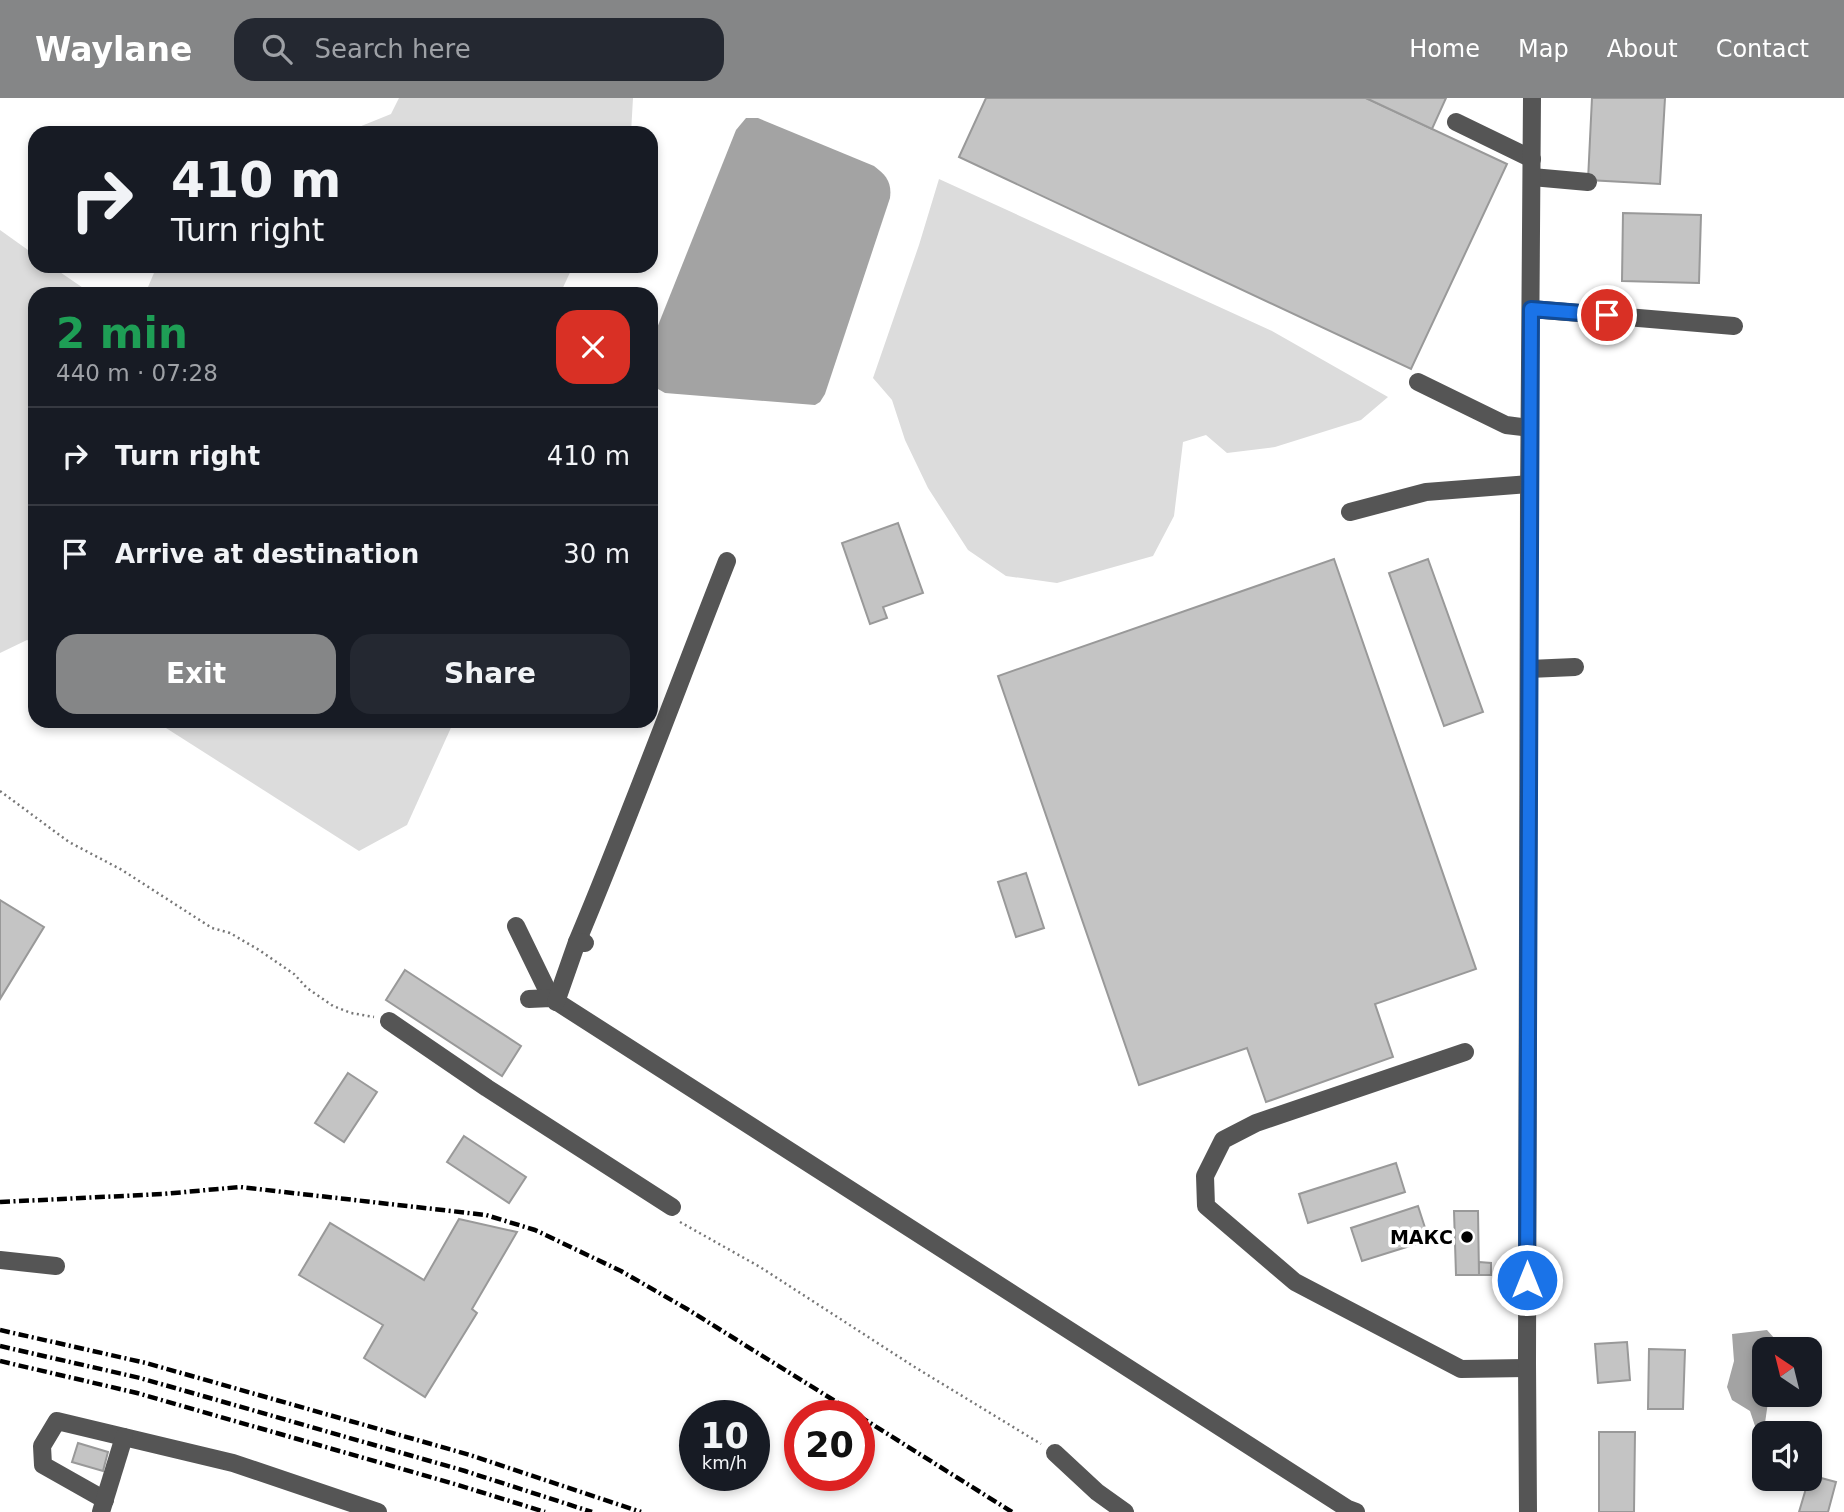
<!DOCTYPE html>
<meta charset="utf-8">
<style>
body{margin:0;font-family:"DejaVu Sans",sans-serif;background:#242831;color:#f1f3f6;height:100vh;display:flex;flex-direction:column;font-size:26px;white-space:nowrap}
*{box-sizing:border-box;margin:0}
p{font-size:23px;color:#9ea1a6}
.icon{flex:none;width:38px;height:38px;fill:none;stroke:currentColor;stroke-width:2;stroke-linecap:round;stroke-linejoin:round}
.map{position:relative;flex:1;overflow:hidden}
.drawer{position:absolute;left:28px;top:189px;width:630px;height:441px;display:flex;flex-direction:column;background:#171b24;border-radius:21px;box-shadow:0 4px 10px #0003}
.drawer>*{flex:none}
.guide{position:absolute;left:28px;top:28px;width:630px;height:147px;border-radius:21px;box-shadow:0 4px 10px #0003;background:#171b24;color:#f1f3f6;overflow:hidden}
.needle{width:46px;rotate:325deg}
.tools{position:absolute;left:1752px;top:1239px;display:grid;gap:14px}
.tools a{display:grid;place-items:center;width:70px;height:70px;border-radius:14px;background:#171b24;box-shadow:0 4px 10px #0003;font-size:35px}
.speed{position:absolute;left:679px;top:1302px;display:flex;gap:14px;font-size:35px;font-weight:700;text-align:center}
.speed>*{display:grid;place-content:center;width:91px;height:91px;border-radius:50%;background:#171b24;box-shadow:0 4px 10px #0003;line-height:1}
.speed small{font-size:18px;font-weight:400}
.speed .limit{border:10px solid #d22;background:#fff;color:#111}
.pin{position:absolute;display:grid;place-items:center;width:60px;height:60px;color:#fff;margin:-30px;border:4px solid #fff;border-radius:50%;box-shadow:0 2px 7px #0007}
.me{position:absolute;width:77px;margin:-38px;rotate:0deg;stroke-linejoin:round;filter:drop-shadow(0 0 5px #0008)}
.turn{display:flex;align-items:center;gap:24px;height:147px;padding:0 28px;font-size:32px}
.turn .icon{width:91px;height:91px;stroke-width:2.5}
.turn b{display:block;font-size:49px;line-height:60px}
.round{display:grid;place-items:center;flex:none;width:74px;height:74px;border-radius:21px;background:#242831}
.head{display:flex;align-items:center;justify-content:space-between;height:119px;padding:0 28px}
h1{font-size:42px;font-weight:700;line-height:52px;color:#1e9e55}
.button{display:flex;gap:14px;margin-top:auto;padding:14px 28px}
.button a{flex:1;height:80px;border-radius:21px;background:#858687;color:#fff;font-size:28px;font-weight:700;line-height:80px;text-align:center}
.button a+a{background:#242831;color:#f1f3f6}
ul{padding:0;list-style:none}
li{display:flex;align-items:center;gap:21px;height:98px;padding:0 28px;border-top:2px solid #363941}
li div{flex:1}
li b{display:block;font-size:26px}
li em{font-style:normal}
header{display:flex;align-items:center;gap:42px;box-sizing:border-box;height:98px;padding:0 35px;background:#858687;color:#fff}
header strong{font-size:33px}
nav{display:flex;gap:38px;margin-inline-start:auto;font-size:24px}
.search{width:490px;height:63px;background:#242831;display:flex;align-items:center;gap:18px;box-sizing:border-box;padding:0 24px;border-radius:21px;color:#9ea1a6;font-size:26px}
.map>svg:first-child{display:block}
.green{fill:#dcdcdc}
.water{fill:#a3a3a3}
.building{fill:#c4c4c4;stroke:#999;stroke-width:2}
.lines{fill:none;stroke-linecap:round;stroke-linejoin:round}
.path{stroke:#777;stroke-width:2.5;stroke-dasharray:2 3.5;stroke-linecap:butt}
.minor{stroke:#555;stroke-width:18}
.rail{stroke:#000;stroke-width:4.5;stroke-dasharray:10 3.5 2 3.5;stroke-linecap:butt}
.route-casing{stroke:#114b97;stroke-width:18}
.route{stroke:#1a73e8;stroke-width:12}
.poi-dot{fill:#000;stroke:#fff;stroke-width:2.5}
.labels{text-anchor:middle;stroke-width:7;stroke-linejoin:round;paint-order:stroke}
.poi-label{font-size:19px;font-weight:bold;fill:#000;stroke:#fff;text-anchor:end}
</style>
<header>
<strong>Waylane</strong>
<div class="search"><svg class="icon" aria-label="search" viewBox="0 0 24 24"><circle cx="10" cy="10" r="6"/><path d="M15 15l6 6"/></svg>Search here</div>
<nav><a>Home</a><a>Map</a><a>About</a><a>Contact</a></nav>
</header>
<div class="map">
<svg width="1844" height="1414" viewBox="0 0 1844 1414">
<rect width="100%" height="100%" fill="#fff"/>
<!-- green -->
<g class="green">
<path d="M399 0H633L631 35H344L391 16Z"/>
<path d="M939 81 1272 233 1388 299 1361 322 1275 349 1227 355 1206 337 1183 344 1174 418 1153 458 1057 485 1006 478 968 452 928 390 905 342 892 302 873 280 919 147Z"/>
<path d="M0 132 35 157V168H51L92 196H35V546L27 542 0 555Z"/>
<path d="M157 168H573L560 196H145Z"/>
<path d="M155 623H454L407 727 359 753Z"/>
</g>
<!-- water -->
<g class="water">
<path d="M746 20H758L874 68C886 77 892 84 890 100L825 296 820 304 815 307 665 295 651 287V245L736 32Z"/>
<path d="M1767 1232 1775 1241 1776 1251H1764V1297H1769L1764 1332 1757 1334 1750 1313 1732 1302 1727 1289 1734 1263 1732 1236Z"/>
</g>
<!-- building -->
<g class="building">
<path d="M986 0H1366L1507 66 1411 271 959 59Z"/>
<path d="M1366 0H1446L1432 31Z"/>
<path d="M1592 0H1665L1660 86 1588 82Z"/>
<path d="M1623 115 1701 117 1699 185 1622 183Z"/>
<path d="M898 425 923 495 883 509 887 520 870 526 842 445Z"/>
<path d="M1334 461 1476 871 1375 906 1393 959 1266 1004 1247 950 1139 987 998 578Z"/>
<path d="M1428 461 1483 614 1444 628 1389 475Z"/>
<path d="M1026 775 1044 830 1016 839 998 784Z"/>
<path d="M0 802 44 829 0 901Z"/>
<path d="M405 872 521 948 502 978 386 902Z"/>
<path d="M348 975 377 994 344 1044 315 1025Z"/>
<path d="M464 1038 526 1079 509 1105 447 1064Z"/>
<path d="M1396 1065 1405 1094 1308 1125 1299 1096Z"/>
<path d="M1418 1108 1429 1142 1362 1163 1351 1130Z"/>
<path d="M1454 1113H1478L1479 1177H1456Z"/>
<path d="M459 1121 517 1134 472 1211 477 1215 425 1299 364 1260 383 1227 299 1177 330 1125 424 1182Z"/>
<path d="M1479 1164 1491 1165V1177H1479Z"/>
<path d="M1627 1244 1630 1282 1598 1285 1595 1246Z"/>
<path d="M1649 1251 1685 1252 1683 1311H1648Z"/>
<path d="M1599 1334H1635L1634 1414H1599Z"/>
<path d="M78 1345 108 1354 103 1373 72 1364Z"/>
<path d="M1810 1377 1836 1384 1828 1414H1799Z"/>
</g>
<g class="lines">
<!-- path -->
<g class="path">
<path d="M0 693 69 744 122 772 212 830 230 835 259 852 294 876 307 890 333 908 351 915 374 919"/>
<path d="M680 1124 760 1169 913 1268 1041 1346"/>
</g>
<!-- minor -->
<g class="minor">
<path d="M1456 24 1532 61"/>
<path d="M1532 79 1588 84"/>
<path d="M1531 211 1734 228"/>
<path d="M1418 284 1506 327 1530 330"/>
<path d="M1350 414 1426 394 1529 386"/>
<path d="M1529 571 1575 569"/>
<path d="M516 828 551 900"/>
<path d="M577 844C630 718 677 590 727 463"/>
<path d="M529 901 551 900 1348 1411 1356 1414"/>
<path d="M556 904 577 844 585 845"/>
<path d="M389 923 487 990 672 1109"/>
<path d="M1465 954 1256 1025 1223 1042 1205 1078 1206 1108 1295 1184 1461 1271 1527 1270"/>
<path d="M0 1162 56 1168"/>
<path d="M1055 1355 1097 1394 1125 1414"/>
<path d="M105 1402 43 1367 42 1348 57 1323 233 1365 378 1414"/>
<path d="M101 1414 124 1339"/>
<path d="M1528 1414 1527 1265 1529 402 1532 0"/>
</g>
<!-- rail -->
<g class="rail">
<path d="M0 1104 163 1096 240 1089 486 1117 535 1132 621 1173 687 1211 859 1318"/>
<path d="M0 1232 146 1265 470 1357 641 1414"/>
<path d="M0 1248 140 1280 465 1373 592 1414"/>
<path d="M0 1263 137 1295 458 1387 545 1414"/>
<path d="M859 1318 1012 1414"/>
</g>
</g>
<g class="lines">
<!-- route casing -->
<g class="route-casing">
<path id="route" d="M1527 1182 1531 211 1607 217"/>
</g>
<!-- route -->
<use href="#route" class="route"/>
</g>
<!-- markers -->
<circle class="poi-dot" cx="1467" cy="1139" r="7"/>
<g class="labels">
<!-- poi labels -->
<g class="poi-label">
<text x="1453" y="1146">МАКС</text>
</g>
</g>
</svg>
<div class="tools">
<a><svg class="needle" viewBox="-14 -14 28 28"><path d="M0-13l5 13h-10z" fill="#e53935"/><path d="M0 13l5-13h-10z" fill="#9ea1a6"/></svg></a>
<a><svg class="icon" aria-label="sound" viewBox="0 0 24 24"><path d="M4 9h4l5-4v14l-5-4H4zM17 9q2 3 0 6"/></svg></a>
</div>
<div class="speed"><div>10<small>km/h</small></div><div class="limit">20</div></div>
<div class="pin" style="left:1607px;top:217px;background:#d93025"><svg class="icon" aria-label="arrive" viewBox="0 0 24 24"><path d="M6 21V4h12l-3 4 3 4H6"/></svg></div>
<svg class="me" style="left:1527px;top:1182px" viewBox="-20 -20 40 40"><circle r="17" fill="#1a73e8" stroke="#fff" stroke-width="3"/><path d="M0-11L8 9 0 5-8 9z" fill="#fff"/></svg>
<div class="guide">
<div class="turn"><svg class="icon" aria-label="right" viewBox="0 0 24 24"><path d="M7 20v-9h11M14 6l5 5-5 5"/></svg><div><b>410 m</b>Turn right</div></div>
</div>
<section class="drawer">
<div class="head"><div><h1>2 min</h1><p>440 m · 07:28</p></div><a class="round" style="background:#d93025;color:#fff"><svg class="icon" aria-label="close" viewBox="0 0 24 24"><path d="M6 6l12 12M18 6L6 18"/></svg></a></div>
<ul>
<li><svg class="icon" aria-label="right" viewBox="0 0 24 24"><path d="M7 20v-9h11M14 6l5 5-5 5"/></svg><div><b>Turn right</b></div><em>410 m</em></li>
<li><svg class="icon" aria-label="arrive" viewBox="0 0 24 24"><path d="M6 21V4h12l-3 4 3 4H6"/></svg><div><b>Arrive at destination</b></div><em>30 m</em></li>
</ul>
<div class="button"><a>Exit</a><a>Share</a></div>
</section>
</div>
